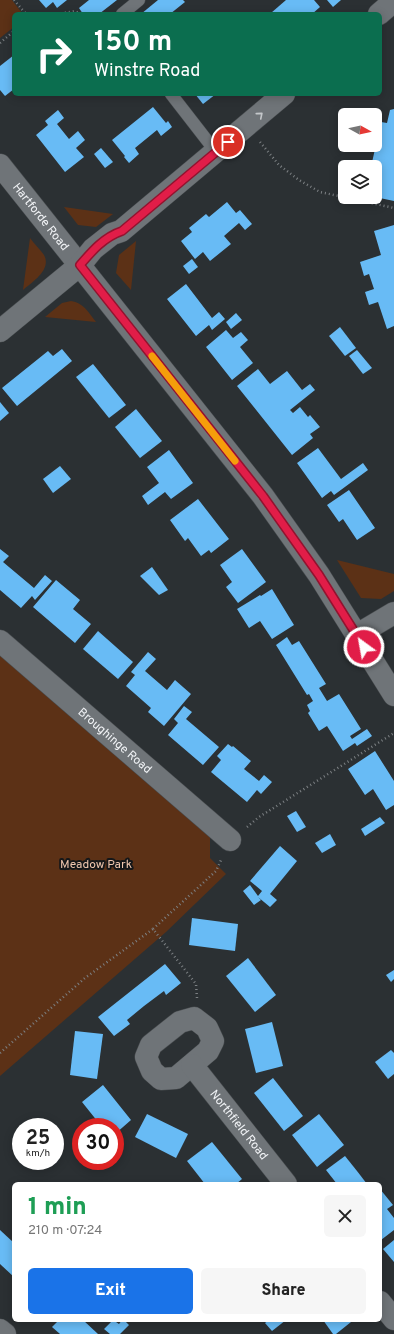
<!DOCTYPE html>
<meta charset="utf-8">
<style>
body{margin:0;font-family:Overpass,sans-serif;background:#f6f6f6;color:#222;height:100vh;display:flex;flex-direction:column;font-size:15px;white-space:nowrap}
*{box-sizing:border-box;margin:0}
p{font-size:13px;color:#767676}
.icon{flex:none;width:22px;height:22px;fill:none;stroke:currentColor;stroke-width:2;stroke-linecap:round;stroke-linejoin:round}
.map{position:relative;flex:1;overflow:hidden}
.side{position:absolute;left:12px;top:1182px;width:370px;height:140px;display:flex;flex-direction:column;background:#fff;border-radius:6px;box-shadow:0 2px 10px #0003}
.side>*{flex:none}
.guide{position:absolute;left:12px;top:12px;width:370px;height:84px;border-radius:6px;box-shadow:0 2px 10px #0003;background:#0b6e4f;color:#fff;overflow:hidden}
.needle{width:26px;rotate:98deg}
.fabs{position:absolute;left:338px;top:108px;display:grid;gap:8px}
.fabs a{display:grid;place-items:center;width:44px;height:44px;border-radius:6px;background:#fff;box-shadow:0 2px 10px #0003;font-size:20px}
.speed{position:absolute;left:12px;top:1118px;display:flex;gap:8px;font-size:20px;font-weight:700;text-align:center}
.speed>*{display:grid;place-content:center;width:52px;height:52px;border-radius:50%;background:#fff;box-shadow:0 2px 10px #0003;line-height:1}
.speed small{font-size:10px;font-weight:400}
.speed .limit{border:6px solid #d22;background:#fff;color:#111}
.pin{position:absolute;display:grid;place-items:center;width:34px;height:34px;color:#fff;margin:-17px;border:2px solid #fff;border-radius:50%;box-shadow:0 1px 4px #0007}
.me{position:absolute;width:44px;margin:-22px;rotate:328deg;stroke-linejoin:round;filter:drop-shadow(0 0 3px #0008)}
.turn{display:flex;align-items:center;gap:14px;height:84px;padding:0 16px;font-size:18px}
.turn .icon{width:52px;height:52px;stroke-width:2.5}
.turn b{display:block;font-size:28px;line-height:34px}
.round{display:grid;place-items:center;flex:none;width:42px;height:42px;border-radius:6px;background:#f6f6f6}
.overview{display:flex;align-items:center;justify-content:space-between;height:68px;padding:0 16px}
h1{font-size:24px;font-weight:800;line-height:30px;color:#1e9e55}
.cta{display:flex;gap:8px;margin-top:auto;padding:8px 16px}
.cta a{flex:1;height:46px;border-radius:6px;background:#1a73e8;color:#fff;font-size:16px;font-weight:800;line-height:46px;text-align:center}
.cta a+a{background:#f6f6f6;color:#222}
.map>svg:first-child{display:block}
.green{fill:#5c3116}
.building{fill:#68bbf5}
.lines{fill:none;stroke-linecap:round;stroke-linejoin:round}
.lane-casing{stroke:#494d50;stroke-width:13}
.street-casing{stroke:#494d50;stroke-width:23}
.path{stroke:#7d8184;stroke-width:2.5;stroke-dasharray:1 3;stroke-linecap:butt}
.lane{stroke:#6f7478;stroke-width:12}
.street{stroke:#6f7478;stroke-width:22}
.oneway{stroke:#c4c7ca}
.route-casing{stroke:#92132f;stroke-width:10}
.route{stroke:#e11d48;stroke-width:7}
.slow{stroke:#f59e0b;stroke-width:7}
.labels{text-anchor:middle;stroke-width:4;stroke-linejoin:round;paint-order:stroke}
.street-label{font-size:12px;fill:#f1f3f6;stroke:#151719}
.park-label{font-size:12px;fill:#f1c7ae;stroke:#151719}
</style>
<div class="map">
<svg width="394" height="1334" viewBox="0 0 394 1334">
<rect width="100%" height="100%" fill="#2b3033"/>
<!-- green -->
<g class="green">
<path d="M0 0H12L22 13V14H14V27L0 38Z"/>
<path d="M64 207 113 214 96 227 78 225Z"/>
<path d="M30 238C34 244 40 249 44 255 52 270 32 282 23 290Z"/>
<path d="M136 241 131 290 116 273 119 255Z"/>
<path d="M71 301C84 303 88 312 96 322L45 317 62 303Z"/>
<path d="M337 560 394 574V591L381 599 361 598Z"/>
<path d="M0 654 210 833V858L226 874 166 932 0 1076Z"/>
</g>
<!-- building -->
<g class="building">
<path d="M39 0H67L57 8 53 2 46 8Z"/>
<path d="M89 0H117L99 14H83L79 8Z"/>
<path d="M158 0H183L185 2 170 14H141Z"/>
<path d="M286 0H314L320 7 312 14H272L271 13Z"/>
<path d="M327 0H341L333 7Z"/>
<path d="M14 55V89L5 96 0 90V66Z"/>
<path d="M195 94H216L203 104Z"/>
<path d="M153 107 166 123 168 121 172 127 161 136 157 130 135 148 139 154 129 163 124 157 125 156 112 140Z"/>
<path d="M394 109V201L375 197V167H371L381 122 387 123 390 110Z"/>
<path d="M58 110 64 118 57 124 69 139 78 131 85 140 76 148 84 157 65 172 36 135 48 125 45 121Z"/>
<path d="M101 148 113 162 105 168 94 154Z"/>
<path d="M227 202 236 213 240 210 252 224 245 230 239 223 224 236 231 244 210 261 203 252 195 259 181 241 192 232 189 228 206 214 209 217Z"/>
<path d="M394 225V326L387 329 378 302 369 305 365 292 374 289 369 274 364 276 360 262 381 255 374 231Z"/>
<path d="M192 259 198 267 189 274 183 266Z"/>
<path d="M186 284 212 318 219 312 225 319 212 330 209 325 196 336 167 299Z"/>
<path d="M236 313 242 320 231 329 226 322Z"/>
<path d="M340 327 356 348 345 356 329 336Z"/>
<path d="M226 330 233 338 241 332 248 340 240 347 253 363 232 380 206 347Z"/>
<path d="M62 349 72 361 17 406 2 388 48 351 53 356Z"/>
<path d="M357 350 372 368 363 374 349 356Z"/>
<path d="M93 364 126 405 109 418 76 377Z"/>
<path d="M258 369 270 384 287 371 302 390 310 384 315 390 290 410 293 413 300 407 308 417 310 415 320 427 310 434 313 438 292 455 237 386Z"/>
<path d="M0 402 9 413 0 421Z"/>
<path d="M136 409 162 441 140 458 115 427Z"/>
<path d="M318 448 341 479 363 463 368 470 334 495 331 491 322 498 297 463Z"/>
<path d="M169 450 193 483 171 499 165 492 148 505 142 496 159 483 147 467Z"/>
<path d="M60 466 71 479 53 493 43 479Z"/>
<path d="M349 490 375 528 357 540 343 519 339 522 327 505Z"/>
<path d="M198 499 229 539 211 553 209 550 201 556 188 538 185 541 170 520Z"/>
<path d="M0 549 9 556 3 562 34 588 45 575 52 581 35 600 32 596 21 608 0 590Z"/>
<path d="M242 549 266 582 238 603 226 587 232 582 220 565Z"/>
<path d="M152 567 168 590 159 595 140 576Z"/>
<path d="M56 580 80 600 73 609 91 624 75 643 33 607Z"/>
<path d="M272 589 294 625 272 639 260 621 249 628 237 609 260 595 261 596Z"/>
<path d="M98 631 133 662 118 679 83 649Z"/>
<path d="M287 637 292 645 299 641 326 684 319 688 327 701 339 694 361 729 350 736 352 739 367 729 372 736 357 746 355 743 343 751 327 726 319 731 308 713 310 711 307 705 313 701 309 694 307 695 276 645Z"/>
<path d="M148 652 156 659 145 671 167 690 175 680 191 694 164 726 148 712 151 708 126 686 135 675 131 672Z"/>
<path d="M184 706 192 712 186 719 219 747 203 765 168 735 178 723 174 719Z"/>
<path d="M228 744 232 747 233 746 251 761 244 769 259 781 264 775 272 782 261 794 257 790 247 802 211 772 221 760 217 756Z"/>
<path d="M375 751 394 781V805L386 810 373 789 365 795 348 769Z"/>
<path d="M296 811 306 827 297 832 287 816Z"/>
<path d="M380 817 385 823 365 836 361 829Z"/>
<path d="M330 834 336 845 322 853 315 843Z"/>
<path d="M280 846 297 861 270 894 277 900 270 907 258 897 261 900 254 905 243 891 250 885 258 896 262 891 250 881Z"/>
<path d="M192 918 238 924 235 951 189 945Z"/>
<path d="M248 958 276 995 255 1012 226 976Z"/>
<path d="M165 964 181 983 166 995 164 991 144 1006 127 1020 130 1024 114 1036 98 1017Z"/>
<path d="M394 970V979L391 982 386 975Z"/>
<path d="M272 1022 283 1066 256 1073 245 1029Z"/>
<path d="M75 1031 103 1034 97 1079 70 1075Z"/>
<path d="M391 1050 394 1053V1074L388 1079 375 1062Z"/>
<path d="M273 1078 303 1116 284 1131 254 1093Z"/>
<path d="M103 1085 131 1120 115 1134V1127H102L82 1102Z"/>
<path d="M147 1114 188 1134 176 1158 135 1137Z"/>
<path d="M319 1114 344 1145 317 1167 292 1135Z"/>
<path d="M212 1142 242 1179 236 1184H205L187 1161Z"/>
<path d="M345 1156 357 1171 367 1184H337L326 1170Z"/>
<path d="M380 1189 393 1205 387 1209 394 1218V1230L381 1240 380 1238Z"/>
<path d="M0 1230 14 1243V1277L0 1264Z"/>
<path d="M394 1240V1262L383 1249Z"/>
<path d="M59 1320H83L98 1334H60L52 1327Z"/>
<path d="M113 1320 119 1324 122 1320H124L129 1325 120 1334H110L104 1329Z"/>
<path d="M269 1320H286L272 1331 265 1323Z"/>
<path d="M323 1320H349L351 1322 336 1334H333Z"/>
</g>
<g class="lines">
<!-- lane casing -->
<g class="lane-casing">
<g id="lane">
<path d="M122 14 139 0"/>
<path d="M171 94 216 152"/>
</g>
</g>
<!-- street casing -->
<g class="street-casing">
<g id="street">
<path d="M379 14 394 1"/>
<path id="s1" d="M0 165 263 496 319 575 394 695"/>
<path d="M0 331 80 265 93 249 112 234 121 231 284 94"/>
<path d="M357 635 394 613"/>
<path id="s2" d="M0 641 230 840"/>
<path d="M194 1018 207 1028 213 1041 208 1051 176 1078 161 1079 152 1071 146 1057 151 1045 180 1022Z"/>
<path id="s3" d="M192 1065 286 1184"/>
<path d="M380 1302 394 1319"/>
<path d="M0 1330 5 1334"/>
</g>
</g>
<!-- path -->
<g class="path">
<path d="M14 0 26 14"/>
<path d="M57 14 76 11 79 14"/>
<path d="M0 43 14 31"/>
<path d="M260 142 279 165 299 180 320 192 394 208"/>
<path d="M247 827 259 817 394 733"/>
<path d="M197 998 196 984 153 929 216 871 222 858"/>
<path d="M0 1053 85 978 153 929"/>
</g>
<!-- lane -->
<use href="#lane" class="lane"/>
<!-- street -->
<use href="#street" class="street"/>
</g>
<!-- one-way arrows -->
<defs><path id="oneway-chevron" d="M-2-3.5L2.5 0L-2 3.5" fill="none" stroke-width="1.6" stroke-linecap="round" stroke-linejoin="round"/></defs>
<use class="oneway" href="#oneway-chevron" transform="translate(260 115) rotate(-40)"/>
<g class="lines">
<!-- route casing -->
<g class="route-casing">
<path id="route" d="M228 142 122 231C104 237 92 251 80 265L263 496 319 575 364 647"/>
</g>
<!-- route -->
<use href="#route" class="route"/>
<!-- slow -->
<path class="slow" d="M152 356 235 461"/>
</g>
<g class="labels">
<!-- street labels -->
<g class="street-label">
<text dy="4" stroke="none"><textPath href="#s1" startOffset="66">Hartforde Road</textPath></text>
<text dy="4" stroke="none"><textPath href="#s2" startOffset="152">Broughinge Road</textPath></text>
<text dy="4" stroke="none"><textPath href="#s3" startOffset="76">Northfield Road</textPath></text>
</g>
<!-- park labels -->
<g class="park-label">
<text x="96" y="868">Meadow Park</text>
</g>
</g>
</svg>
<div class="fabs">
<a><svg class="needle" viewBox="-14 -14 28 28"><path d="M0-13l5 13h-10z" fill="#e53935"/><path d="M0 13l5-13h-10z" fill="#767676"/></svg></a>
<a><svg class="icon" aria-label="layers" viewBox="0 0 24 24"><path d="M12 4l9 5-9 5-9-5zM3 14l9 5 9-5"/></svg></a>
</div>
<div class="speed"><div>25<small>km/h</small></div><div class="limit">30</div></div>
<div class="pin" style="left:228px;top:142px;background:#d93025"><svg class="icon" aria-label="arrive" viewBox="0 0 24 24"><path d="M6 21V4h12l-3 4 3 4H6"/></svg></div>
<svg class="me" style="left:364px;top:647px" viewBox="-20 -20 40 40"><circle r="17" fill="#e11d48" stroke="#fff" stroke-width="3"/><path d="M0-11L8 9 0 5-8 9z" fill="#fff"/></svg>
<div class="guide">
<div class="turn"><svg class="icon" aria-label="right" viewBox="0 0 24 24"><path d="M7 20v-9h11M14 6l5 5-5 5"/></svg><div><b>150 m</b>Winstre Road</div></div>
</div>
<section class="side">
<div class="overview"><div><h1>1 min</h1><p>210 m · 07:24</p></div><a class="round"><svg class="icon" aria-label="close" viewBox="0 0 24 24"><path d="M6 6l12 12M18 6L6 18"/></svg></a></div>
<div class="cta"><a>Exit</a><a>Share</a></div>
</section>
</div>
